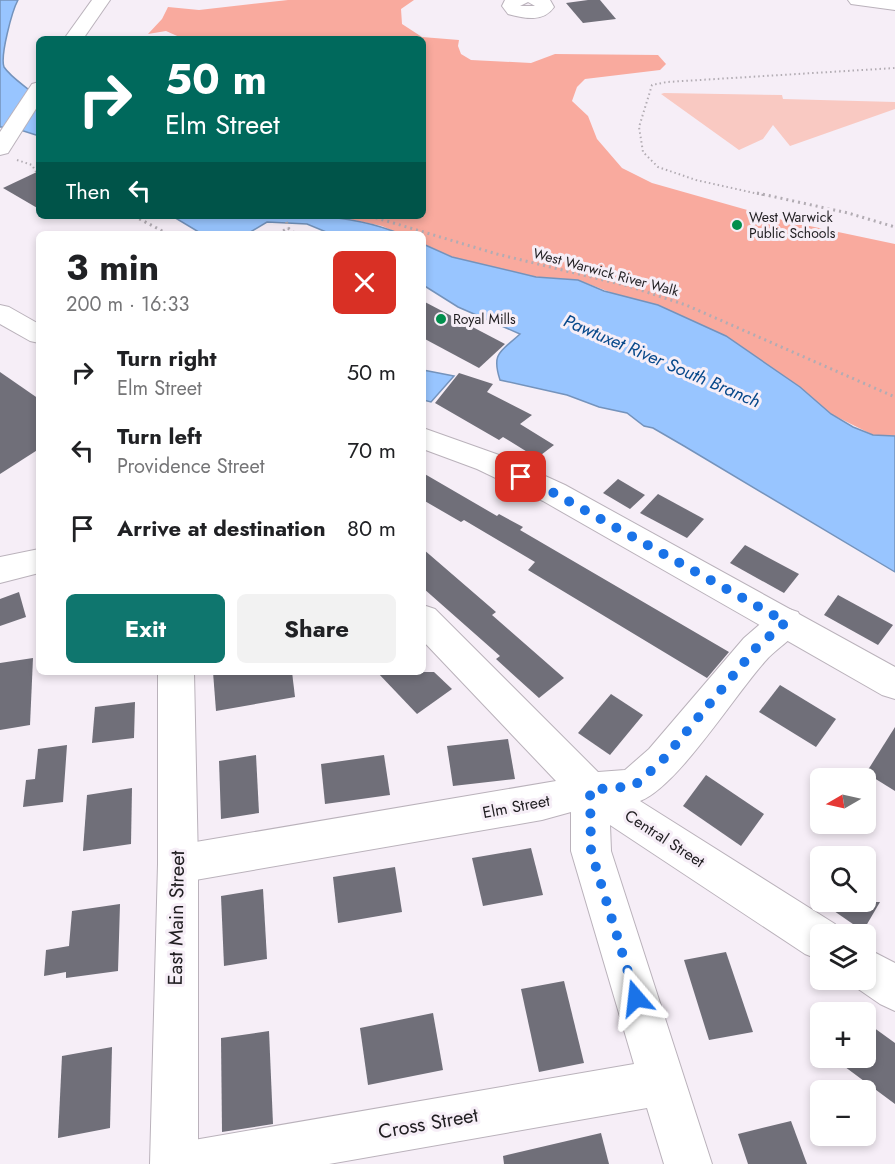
<!DOCTYPE html>
<meta charset="utf-8">
<style>
body{margin:0;font-family:Jost,sans-serif;background:#f2f2f2;color:#202124;height:100vh;display:flex;flex-direction:column;font-size:22px;white-space:nowrap}
*{box-sizing:border-box;margin:0}
p{font-size:20px;color:#757577}
.icon{flex:none;width:33px;height:33px;fill:none;stroke:currentColor;stroke-width:2;stroke-linecap:round;stroke-linejoin:round}
.map{position:relative;flex:1;overflow:hidden}
.panel{position:absolute;left:36px;top:231px;width:390px;height:444px;display:flex;flex-direction:column;background:#fff;border-radius:9px;box-shadow:0 3px 9px #0003}
.panel>*{flex:none}
.guide{position:absolute;left:36px;top:36px;width:390px;height:183px;border-radius:9px;box-shadow:0 3px 9px #0003;background:#00695c;color:#fff;overflow:hidden}
.needle{width:39px;rotate:261deg}
.controls{position:absolute;left:810px;top:768px;display:grid;gap:12px}
.controls a{display:grid;place-items:center;width:66px;height:66px;border-radius:9px;background:#fff;box-shadow:0 3px 9px #0003;font-size:30px}
.pin{position:absolute;display:grid;place-items:center;width:51px;height:51px;color:#fff;margin:-26px;border-radius:12px;box-shadow:0 3px 9px #0006}
.me{position:absolute;width:66px;margin:-33px;rotate:343deg;stroke-linejoin:round;filter:drop-shadow(0 0 4px #0008)}
.turn{display:flex;align-items:center;gap:21px;height:126px;padding:0 30px;font-size:27px}
.turn .icon{width:78px;height:78px;stroke-width:2.5}
.turn b{display:block;font-size:42px;line-height:51px}
.then{display:flex;align-items:center;height:57px;padding:0 30px;background:#0003;gap:12px;font-size:22px}
.round{display:grid;place-items:center;flex:none;width:63px;height:63px;border-radius:9px;background:#f2f2f2}
.overview{display:flex;align-items:center;justify-content:space-between;height:102px;padding:0 30px}
h1{font-size:36px;font-weight:700;line-height:45px}
.primary-button{display:flex;gap:12px;margin-top:auto;padding:12px 30px}
.primary-button a{flex:1;height:69px;border-radius:9px;background:#0f766e;color:#fff;font-size:24px;font-weight:700;line-height:69px;text-align:center}
.primary-button a+a{background:#f2f2f2;color:#202124}
ul{padding:0;list-style:none}
li{display:flex;align-items:center;gap:18px;height:78px;padding:0 30px}
li div{flex:1}
li b{display:block;font-size:22px}
li em{font-style:normal}
.map>svg:first-child{display:block}
.green{fill:#f9c9c2}
.forest{fill:#f9aa9e}
.water{fill:#98c5ff;stroke:#7493bc;stroke-width:1.5}
.building{fill:#706f79}
.lines{fill:none;stroke-linecap:round;stroke-linejoin:round}
.minor-casing{stroke:#bab2bb;stroke-width:2}
.major-casing{stroke:#bab2bb;stroke-width:2}
.path-far1{stroke:#b2acb3;stroke-width:2;stroke-dasharray:1.5 3;stroke-linecap:butt}
.path{stroke:#b2acb3;stroke-width:3;stroke-dasharray:2 4;stroke-linecap:butt}
.minor{fill:#fff;fill-rule:evenodd}
.major{fill:#fff;fill-rule:evenodd}
.route{stroke:#1a73e8;stroke-width:10;stroke-dasharray:0 18}
.poi-dot{fill:#028f4d;stroke:#f6eef7;stroke-width:2}
.labels{text-anchor:middle;stroke-width:6;stroke-linejoin:round;paint-order:stroke}
.far-poi-label{font-size:14px;fill:#1f1d20;stroke:#f6eef7;text-anchor:start}
.far-street-label{font-size:14px;fill:#1f1d20;stroke:#f6eef7}
.street-label{font-size:16px;fill:#1f1d20;stroke:#f6eef7}
.water-label{font-size:18px;font-style:italic;fill:#08498b;stroke:#f6eef7}
.near-street-label{font-size:20px;fill:#1f1d20;stroke:#f6eef7}
</style>
<div class="map">
<svg width="895" height="1164" viewBox="0 0 895 1164">
<rect width="100%" height="100%" fill="#f6eef7"/>
<!-- green -->
<path class="green" d="M664 93 782 95 783 99 895 102V109L790 146 773 125 763 139 739 150 661 94Z"/>
<!-- forest -->
<path class="forest" d="M288 0H414L401 9 402 24 422 37 459 40 458 46 461 54 471 60 531 63 555 54 658 55 666 64 660 70 585 79 577 87 572 101 588 116 597 139 622 168 652 183 786 221 895 244V436L873 435 831 414 800 387 726 336 578 280 536 277 452 257 423 244V234H400L382 226 334 216H423V39H184L166 31 148 34 162 19 168 7 199 10Z"/>
<!-- water -->
<g class="water">
<path d="M0 0H18C12 11 0 56 4 67 12 79 29 88 39 99V136L11 127H0Z"/>
<path d="M172 216C242 216 335 206 400 234H331L307 224 267 222 247 234H202Z"/>
<path d="M423 244 452 257 536 277 578 280 604 291 658 305 726 336 800 387 831 414 853 427 873 435 895 436V572L684 446 653 428 644 426 627 413 599 407 567 395 500 380C491 352 501 352 520 334L458 307 423 285Z"/>
<path d="M423 370 454 376 431 402 423 400Z"/>
</g>
<!-- building -->
<g class="building">
<path d="M588 0H600L616 19 583 23 566 3Z"/>
<path d="M39 171V209L3 188Z"/>
<path d="M423 301 505 344 479 368 423 338Z"/>
<path d="M0 372 39 399V449L0 474Z"/>
<path d="M459 373 493 384 487 392 532 415 520 424 554 445 537 458 503 437 499 440 435 403Z"/>
<path d="M423 473 497 516 499 514 523 527 520 530 729 652 707 678 528 570 535 562 464 520 461 522 423 500Z"/>
<path d="M618 479 645 495 630 509 603 493Z"/>
<path d="M658 494 704 519 687 538 640 513Z"/>
<path d="M745 545 799 574 784 593 730 563Z"/>
<path d="M423 549 496 612 492 615 564 678 539 698 496 659 500 656 423 588Z"/>
<path d="M19 592 26 617 0 626V599Z"/>
<path d="M838 595 893 625 878 645 824 615Z"/>
<path d="M33 658 30 725 0 730V663Z"/>
<path d="M213 672H292L295 697 216 711Z"/>
<path d="M377 672H434L452 689 417 714Z"/>
<path d="M780 685 836 719 816 747 759 712Z"/>
<path d="M611 694 643 715 610 755 578 733Z"/>
<path d="M135 702 134 738 92 743 95 707Z"/>
<path d="M895 727V791L866 773Z"/>
<path d="M508 739 515 779 453 786 447 746Z"/>
<path d="M67 745 63 802 23 807 26 780 35 779 38 749Z"/>
<path d="M256 755 259 813 221 819 219 761Z"/>
<path d="M384 755 390 795 325 804 321 764Z"/>
<path d="M706 775 764 814 741 846 683 806Z"/>
<path d="M132 788 131 844 83 851 87 795Z"/>
<path d="M531 848 543 895 483 906 472 858Z"/>
<path d="M395 867 402 912 338 923 333 877Z"/>
<path d="M263 889 267 959 224 966 221 896Z"/>
<path d="M821 902H880L863 931Z"/>
<path d="M120 904 118 971 66 978V972L44 976 46 950 69 946 72 911Z"/>
<path d="M726 952 753 1032 709 1040 684 960Z"/>
<path d="M564 981 584 1063 539 1072 521 989Z"/>
<path d="M433 1013 443 1070 368 1085 360 1028Z"/>
<path d="M866 1022 895 1043V1104L833 1058H866Z"/>
<path d="M269 1031 273 1124 222 1132 221 1038Z"/>
<path d="M112 1047 110 1128 58 1138 62 1056Z"/>
<path d="M791 1121 807 1164H748L738 1134Z"/>
<path d="M601 1133 609 1164H504L503 1156Z"/>
</g>
<g class="lines">
<!-- minor casing -->
<g class="minor-casing">
<g id="minor">
<path d="M505 0H550L554 7C543 23 524 18 508 14L502 6ZM528 2 535 6H520Z"/>
<path d="M848 0H895V10L851 4Z"/>
<path d="M39 549V573L0 583V557Z"/>
<path d="M423 605 435 609 598 772 625 770 649 749 744 638 774 612 786 608 798 612 803 622C795 638 780 646 768 658 737 691 678 787 640 801L835 924 839 934H820V960L805 954 610 825 611 851 712 1164H664L647 1108 329 1164H170L177 1147 194 1140 634 1064 571 851V812L542 820 178 883 164 878 158 864 164 850 178 845 556 781 423 641Z"/>
<path d="M866 948 895 963V1011L880 1004 851 984 849 980H866Z"/>
</g>
</g>
<!-- major casing -->
<g class="major-casing">
<g id="major">
<path d="M92 0H110L83 39H64Z"/>
<path d="M39 82V104L8 153 0 155V132L32 84Z"/>
<path d="M0 305 9 307 39 324V343L30 341 0 324Z"/>
<path d="M423 428 499 455 565 485 895 667V699L882 695 543 501 477 469 423 449Z"/>
<path d="M158 672H194L198 864V1164H150L158 864Z"/>
</g>
</g>
<!-- path-far1 -->
<g class="path-far1">
<path d="M17 160 32 165 39 177"/>
<path d="M763 195 696 180 658 167 643 152 639 127 652 85 667 82 895 68"/>
</g>
<!-- path -->
<g class="path">
<path d="M757 193 848 213 895 227"/>
<path d="M134 216 168 234"/>
<path d="M285 216 288 228"/>
<path d="M370 216 497 254 628 286 686 305 895 397"/>
<path d="M288 228 296 234"/>
<path d="M278 234 288 228"/>
</g>
<!-- minor -->
<use href="#minor" class="minor"/>
<!-- major -->
<use href="#major" class="major"/>
</g>
<g class="lines">
<!-- route -->
<path class="route" d="M521 477 554 493 786 622 756 648 662 761 634 786 590 790 591 851 636 998"/>
</g>
<!-- markers -->
<g class="poi-dot">
<circle cx="737" cy="225" r="6"/>
<circle cx="441" cy="319" r="6"/>
</g>
<g class="labels">
<!-- far-poi labels -->
<g class="far-poi-label">
<text x="749" y="222">West Warwick<tspan x="749" dy="16">Public Schools</tspan></text>
<text x="453" y="324">Royal Mills</text>
</g>
<!-- far-street labels -->
<g class="far-street-label">
<text transform="translate(606 272) rotate(15)" y="5">West Warwick River Walk</text>
</g>
<!-- street labels -->
<g class="street-label">
<text transform="translate(516 806) rotate(-11)" y="6">Elm Street</text>
<text transform="translate(665 838) rotate(33)" y="6">Central Street</text>
</g>
<!-- water labels -->
<g class="water-label">
<text transform="translate(662 361) rotate(23)" y="6">Pawtuxet River South Branch</text>
</g>
<!-- near-street labels -->
<g class="near-street-label">
<text transform="translate(176 918) rotate(-89)" y="7">East Main Street</text>
<text transform="translate(428 1123) rotate(-10)" y="7">Cross Street</text>
</g>
</g>
</svg>
<div class="controls">
<a><svg class="needle" viewBox="-14 -14 28 28"><path d="M0-13l5 13h-10z" fill="#e53935"/><path d="M0 13l5-13h-10z" fill="#757577"/></svg></a>
<a><svg class="icon" aria-label="search" viewBox="0 0 24 24"><circle cx="10" cy="10" r="6"/><path d="M15 15l6 6"/></svg></a>
<a><svg class="icon" aria-label="layers" viewBox="0 0 24 24"><path d="M12 4l9 5-9 5-9-5zM3 14l9 5 9-5"/></svg></a>
<a>+</a>
<a>−</a>
</div>
<div class="pin" style="left:521px;top:477px;background:#d93025"><svg class="icon" aria-label="arrive" viewBox="0 0 24 24"><path d="M6 21V4h12l-3 4 3 4H6"/></svg></div>
<svg class="me" style="left:636px;top:998px" viewBox="-20 -20 40 40"><path d="M0-17L14 15 0 8-14 15z" fill="#1a73e8" stroke="#fff" stroke-width="4"/></svg>
<div class="guide">
<div class="turn"><svg class="icon" aria-label="right" viewBox="0 0 24 24"><path d="M7 20v-9h11M14 6l5 5-5 5"/></svg><div><b>50 m</b>Elm Street</div></div>
<div class="then">Then<svg class="icon" aria-label="left" viewBox="0 0 24 24"><path d="M17 20v-9H6M10 6l-5 5 5 5"/></svg></div>
</div>
<section class="panel">
<div class="overview"><div><h1>3 min</h1><p>200 m · 16:33</p></div><a class="round" style="background:#d93025;color:#fff"><svg class="icon" aria-label="close" viewBox="0 0 24 24"><path d="M6 6l12 12M18 6L6 18"/></svg></a></div>
<ul>
<li><svg class="icon" aria-label="right" viewBox="0 0 24 24"><path d="M7 20v-9h11M14 6l5 5-5 5"/></svg><div><b>Turn right</b><p>Elm Street</p></div><em>50 m</em></li>
<li><svg class="icon" aria-label="left" viewBox="0 0 24 24"><path d="M17 20v-9H6M10 6l-5 5 5 5"/></svg><div><b>Turn left</b><p>Providence Street</p></div><em>70 m</em></li>
<li><svg class="icon" aria-label="arrive" viewBox="0 0 24 24"><path d="M6 21V4h12l-3 4 3 4H6"/></svg><div><b>Arrive at destination</b></div><em>80 m</em></li>
</ul>
<div class="primary-button"><a>Exit</a><a>Share</a></div>
</section>
</div>
